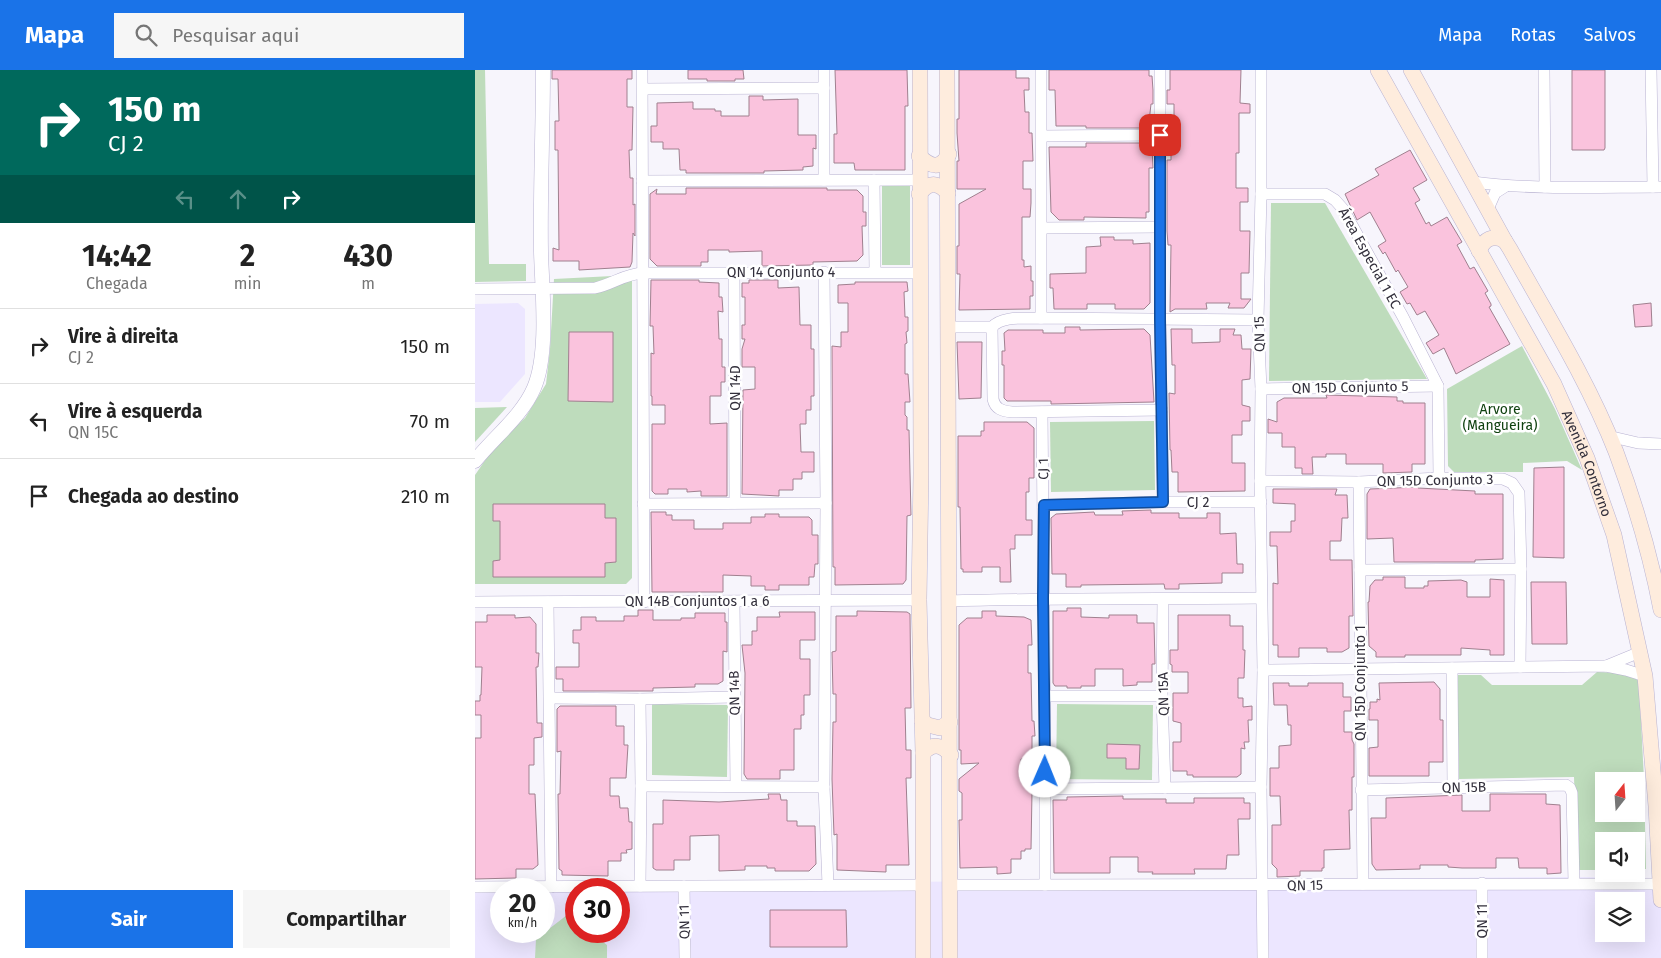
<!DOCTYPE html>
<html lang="pt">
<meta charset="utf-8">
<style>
body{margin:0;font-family:"Fira Sans",sans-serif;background:#f6f6f6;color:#222;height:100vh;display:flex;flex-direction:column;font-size:19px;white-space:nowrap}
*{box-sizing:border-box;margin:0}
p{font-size:16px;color:#767676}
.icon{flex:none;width:28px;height:28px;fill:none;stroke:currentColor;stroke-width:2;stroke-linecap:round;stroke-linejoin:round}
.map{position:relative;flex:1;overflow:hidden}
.details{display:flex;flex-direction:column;background:#fff;width:475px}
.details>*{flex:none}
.banner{background:#00695c;color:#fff;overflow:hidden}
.needle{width:32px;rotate:17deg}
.buttons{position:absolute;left:1120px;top:702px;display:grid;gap:10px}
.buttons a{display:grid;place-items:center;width:50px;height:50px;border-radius:0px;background:#fff;box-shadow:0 5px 20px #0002;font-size:25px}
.speed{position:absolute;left:15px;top:808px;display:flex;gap:10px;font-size:25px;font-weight:700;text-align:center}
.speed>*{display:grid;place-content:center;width:65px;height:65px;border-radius:50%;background:#fff;box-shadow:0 5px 20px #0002;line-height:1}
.speed small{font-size:12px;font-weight:400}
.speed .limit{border:8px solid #d22;background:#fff;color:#111}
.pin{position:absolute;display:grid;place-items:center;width:42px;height:42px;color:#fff;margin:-21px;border-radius:10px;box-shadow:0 2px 8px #0006}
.me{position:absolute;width:55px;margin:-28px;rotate:1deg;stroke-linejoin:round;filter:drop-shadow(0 0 4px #0008)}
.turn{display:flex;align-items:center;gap:18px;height:105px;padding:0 25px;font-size:22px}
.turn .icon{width:65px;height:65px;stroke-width:2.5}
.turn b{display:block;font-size:35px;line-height:42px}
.lanes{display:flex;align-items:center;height:48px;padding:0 25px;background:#0003;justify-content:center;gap:25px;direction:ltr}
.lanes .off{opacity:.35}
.eta{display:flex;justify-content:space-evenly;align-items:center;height:85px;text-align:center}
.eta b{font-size:30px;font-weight:700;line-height:35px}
.cta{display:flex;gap:10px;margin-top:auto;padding:10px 25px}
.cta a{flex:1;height:58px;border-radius:0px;background:#1a73e8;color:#fff;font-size:20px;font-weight:700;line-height:58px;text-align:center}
.cta a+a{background:#f6f6f6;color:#222}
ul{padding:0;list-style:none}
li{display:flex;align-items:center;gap:15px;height:75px;padding:0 25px;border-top:1px solid #e0e0e0}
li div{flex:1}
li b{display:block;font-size:19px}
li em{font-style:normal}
header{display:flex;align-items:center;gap:30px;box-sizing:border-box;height:70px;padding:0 25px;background:#1a73e8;color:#fff}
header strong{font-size:24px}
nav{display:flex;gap:28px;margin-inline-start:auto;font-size:18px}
.search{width:350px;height:45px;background:#f6f6f6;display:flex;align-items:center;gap:12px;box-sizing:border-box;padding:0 18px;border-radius:0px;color:#767676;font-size:19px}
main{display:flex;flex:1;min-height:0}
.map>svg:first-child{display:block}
.built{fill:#ece6ff;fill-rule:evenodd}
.green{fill:#bedcbc;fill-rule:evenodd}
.building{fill:#fac3dd;stroke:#a0808f}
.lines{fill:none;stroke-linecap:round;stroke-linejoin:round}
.minor-casing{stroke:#b9b3d2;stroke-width:12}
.tertiary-casing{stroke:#b9b3d2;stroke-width:15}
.secondary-casing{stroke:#b9b3d2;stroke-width:16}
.minor{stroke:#fff;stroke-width:11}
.tertiary{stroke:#fff;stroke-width:14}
.secondary{stroke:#feecdd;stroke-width:15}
.route-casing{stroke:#114b97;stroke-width:12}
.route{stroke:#1a73e8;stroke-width:9}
.labels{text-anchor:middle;stroke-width:5;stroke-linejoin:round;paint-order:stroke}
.street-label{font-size:14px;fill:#322f3b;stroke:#fff}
.park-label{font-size:14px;fill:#0f410f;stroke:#fff}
</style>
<header>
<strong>Mapa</strong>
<div class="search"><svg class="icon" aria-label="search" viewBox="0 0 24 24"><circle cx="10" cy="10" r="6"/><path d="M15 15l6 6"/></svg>Pesquisar aqui</div>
<nav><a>Mapa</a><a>Rotas</a><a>Salvos</a></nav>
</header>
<main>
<section class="details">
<div class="banner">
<div class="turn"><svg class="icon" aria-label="right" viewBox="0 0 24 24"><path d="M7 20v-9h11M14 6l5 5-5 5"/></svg><div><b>150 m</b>CJ 2</div></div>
<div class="lanes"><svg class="icon off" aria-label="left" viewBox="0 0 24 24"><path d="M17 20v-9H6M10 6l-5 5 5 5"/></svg><svg class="icon off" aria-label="ahead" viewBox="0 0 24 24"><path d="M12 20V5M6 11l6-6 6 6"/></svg><svg class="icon" aria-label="right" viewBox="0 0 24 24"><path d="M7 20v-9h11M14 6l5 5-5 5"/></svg></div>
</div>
<div class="eta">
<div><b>14:42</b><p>Chegada</p></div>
<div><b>2</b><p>min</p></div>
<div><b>430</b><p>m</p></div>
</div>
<ul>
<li><svg class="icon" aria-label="right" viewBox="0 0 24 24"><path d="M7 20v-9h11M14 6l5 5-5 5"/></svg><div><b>Vire à direita</b><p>CJ 2</p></div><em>150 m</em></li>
<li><svg class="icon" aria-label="left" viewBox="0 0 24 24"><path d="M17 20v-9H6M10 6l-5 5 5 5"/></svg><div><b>Vire à esquerda</b><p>QN 15C</p></div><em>70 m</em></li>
<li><svg class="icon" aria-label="arrive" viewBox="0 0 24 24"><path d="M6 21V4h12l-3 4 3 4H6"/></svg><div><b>Chegada ao destino</b></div><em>210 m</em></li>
</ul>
<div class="cta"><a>Sair</a><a>Compartilhar</a></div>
</section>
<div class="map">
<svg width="1186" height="888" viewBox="0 0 1186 888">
<rect width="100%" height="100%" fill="#f7f5fc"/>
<!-- built -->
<g class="built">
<path d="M43 233 50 239V304L25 332H0V234Z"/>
<path d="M1097 807 1186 808V888H0V815ZM26 819H69V861H26ZM101 819H144V861H101ZM1129 831H1161V864H1129Z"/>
</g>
<!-- green -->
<g class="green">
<path d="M0 0H10L14 194H51V211L0 212Z"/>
<rect x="407" y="116" width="28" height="79"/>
<path d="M796 133H850L952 309 794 311Z"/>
<path d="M157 205V508L151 514H0V405L20 376 50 348 71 314 75 279 79 209Z"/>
<path d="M1047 276 1080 339 1107 400 1092 391 1048 393V402H979L973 396 972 319Z"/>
<path d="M32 337 0 372V338Z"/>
<path d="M679 351 680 420 576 422 575 352Z"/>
<path d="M1122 602 1151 603 1164 611 1169 710 1171 799H1161V771H1129V800H1102L1099 707 984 709 982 605H1006L1017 615H1107ZM1129 711H1161V744H1129Z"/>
<path d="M177 634 253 635 252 707 177 705Z"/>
<path d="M582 634 678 635 677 710 581 709Z"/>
<path d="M92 845 101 852V861H113L132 875V888H60L61 869Z"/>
</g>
<!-- building -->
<g class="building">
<path d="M77 0H157V9H152V37H158L157 80H154L155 108H158V135L160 134V166L158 163 157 192 155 197 104 200V191H78V178L84 180 83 80H80V51H84L83 9H77Z"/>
<path d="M213 0H268L269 9H260V11H232V9H213Z"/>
<path d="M360 0H432L433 36H430V100H380L379 93H359V64H362Z"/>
<path d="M484 0H541V8H554V20H549L550 42H554V63H557L558 91H548V119H556V133L555 147H547V190H549V197L556 196V211H558V226H555V239L484 240 485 204H482V176H484V134L511 119H482V91H484L482 63V49H484Z"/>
<path d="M574 0H674V6H677L678 20V34H676L674 52 665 58H611V56H581L580 20H574Z"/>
<path d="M695 0H766L765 33 775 34V43H764V83H761V118H773V132H765V161H775L774 203H766V229H776L769 238H753L755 233H731L732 239H700L695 242 696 175H693L692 161V90H696V76H701V48H699V34H692V20H695Z"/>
<path d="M1097 0H1130V78L1129 80H1097Z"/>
<path d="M274 26H288V30L323 29V65H341V79L338 78V96L328 97V100L289 101V103H211V100H205L204 79H188V72H176V56H182V33L218 32V39H240V41H246V46H274Z"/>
<path d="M611 73H669L674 74 677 78 678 98H674V142H671V148L609 147V150H584L576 142 574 77H611Z"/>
<path d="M935 80 952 110 938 118 945 130 940 133 951 154 954 152 956 156 972 147 987 172 982 175 995 199 999 197 1013 221 1010 223 1016 234V236L1014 237 1035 274 981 304 969 278 958 284 951 273 964 265 950 241 942 245 935 233 932 234 925 222 933 217 923 200 921 202 910 182 908 184 903 176 911 171 895 142 882 150 870 124 904 105 900 99Z"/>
<path d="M211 118H352V120H382L388 126V142H391V156H387L388 185 382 191 338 192V195L287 196V181L254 182V180H233V192H226V196H182L175 189V124L182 119 181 124H211Z"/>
<path d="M625 167H639V170H658V174L675 173V233L669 239H640V234H612V239H579L578 218H575V204L611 203V177L626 176Z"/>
<path d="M176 210H224V212L244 213V227H247L248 242 243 241 244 269H247V297H250V312H246V326H235V354L252 353V426H226V421L212 422V419H193V424H180L177 421V354H190V335H177V326H176V283L179 284 178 256H175Z"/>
<path d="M274 210H303V218L324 217 325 255H336V279H339V326H336V340H331V354H325L326 382H339V402H327V409H318V420H304V426L267 424 268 320 280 319V297H267V279L270 269H267V255H270V227H267V213H274Z"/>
<path d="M380 212H432L433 221 429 222 430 247H433V261L431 262 432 273 430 274V304H433L435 332H430V345L432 347V360H434L436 445 432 446 431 510 428 514 360 515V497H358L357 276 366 277V262H373V233H363V215L380 214Z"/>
<path d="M1176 233 1177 256 1160 257 1158 235Z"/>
<path d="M590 257H605V260L669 259 675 265 679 332 576 334V331H532L529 328V295H527V281H530L529 263 533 260H568V263H590Z"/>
<path d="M696 259H717V273L745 272V259H760L758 265H766L767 279H776L775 309 767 310V335L775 337V351H767V365H757V393H770V421L703 422V402H697L696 380H695L694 323 700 324V295H697Z"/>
<path d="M94 262H138V332L93 331Z"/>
<path d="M482 272H507L506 328 484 329Z"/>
<path d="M851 325 922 327V331H928V333H950V394H937V402L908 403V394H871V384H851V387H837L838 404H827V398H820V377H807V363H793V349L802 352V332L809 328H852Z"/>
<path d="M509 352H552L559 358V408H554V422H551V450H557V465H540V479H535L536 512H525V497H507V502H488V499H486L485 437H483V366H506V361H509Z"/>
<path d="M1089 397V488L1058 487 1059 398Z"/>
<path d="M944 417 943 418 1000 421V424H1028V489L1000 490V492H919L918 468 892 469V424L895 419Z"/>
<path d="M798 419H862L860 425H872L873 448H867L866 471H855V490H877L878 546H874V578L867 582H852V578H824V587H803V575H798V513L803 514 802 476H795V462H816V451H820V434L798 433Z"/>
<path d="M18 434H130V448H141V492L130 493V507H18V491L25 490V451H18Z"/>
<path d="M676 440V443H704V448H732V443H745V464L761 463 762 494H768V503H747V513L704 514V519H690L689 514 606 515V517H591V504H577L576 448 581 444 619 442 620 445H648L647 441Z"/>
<path d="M176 442H191V445H197V450H219V459H248V453H276V447H290V444H304V447H334L337 450V465H343V494H340L339 507H334V515H304V520H290V516H276V506L248 505V522H177Z"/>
<path d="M908 507H930V518H949V516H953V511L986 510 992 512V527H1015V509L1029 510V585H1015V580L986 578V585H930V587H901V582L894 576 893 532H894L895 516 900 510H908Z"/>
<path d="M1056 512H1091L1092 574H1057Z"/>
<path d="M592 538H606V547L634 548V545H662V553H679L680 594H677V612H662V615L648 616V599H620V616H606V618H592V616H580L578 613V541H592Z"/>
<path d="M163 540H178V550H206V548H220V543H250V552H252V582L248 581V611L243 614H220V617L178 618V621H88V609H81V597H104V573H98V560H106V547H121V551H149V546H163Z"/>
<path d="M382 541 432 542 435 544 436 638H430L431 680H436V708H431L434 795H411V802L362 800V764L359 765 357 709 358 652H361V624H358L357 582 361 581V546H382Z"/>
<path d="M507 541H521V546L549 547 556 550 557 575H553V603H556L557 651H559L560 666H557V689H546L545 708H560V722H557L556 779H550V781H546V789H536V803L522 804V797L485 798 484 750H487V723L484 721V709L504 693 486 694V680H484V555L492 548H507Z"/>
<path d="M304 542H340V570H325V589H335V625H329V645H326V659H319V700H305V709H272L269 704 270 603 267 575H277V561H282V547H305Z"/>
<path d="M12 545H40V548L55 547 61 554V583H64L63 597H61L62 653H67V667L59 668V695H54V724H60L63 795 58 799H41V808L0 809V668H6V645H0V631H5V625H6L7 597H0V552H12Z"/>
<path d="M703 545H755V556H768V580H770L769 608H763V628H768V637L777 636V650H773L774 672H769L770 679 766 678V704L762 707H718V705H712V701H698V672H706V653L698 651V623H713V602H697V595L695 594V580H703Z"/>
<path d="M959 612 965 619V650H968V692H954V706H894V678L903 677V650H894V639H895V632H902V629L905 630 904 613Z"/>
<path d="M798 613H814V616H833V613H868V627H876V641H869V662H877V670L879 674V707H877V740H874L875 779 849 780V798H847V801H825V806L802 807V799L797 794V755H806L805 726H795V698H804V676L816 675V655H813L812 635H799Z"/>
<path d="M85 636H141V656H149V675H153L151 708H135V726H144L145 738H153L154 752H157V779L151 780 152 783H146V791H133V806L87 805V801L84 799 83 724H85L86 681 82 682V639Z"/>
<path d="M632 674 665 675 664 699H651V688H632Z"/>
<path d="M293 724H305L306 730H312V751H322V756H340L341 794 334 801H300V798H292V796H270V800L244 801V765L215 766V790H199V800H181L178 798V754H188V730L244 732 294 729Z"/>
<path d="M1015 724H1071V734L1085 735 1086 803 1072 804V798H1044L1043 788H1021V798H987L973 797V795H945V799L901 800 897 794 896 748H911V728L987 725V741H1015Z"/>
<path d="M648 726V729H691V733H719V728H769V733H775V749H763L764 785H752L751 799H719L720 804H677L678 802H663V787H635V803H579L578 730H592V727Z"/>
<path d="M295 840H371L372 877H295Z"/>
</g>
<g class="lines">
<!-- minor casing -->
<g class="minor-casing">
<g id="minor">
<path d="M167 0 169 532"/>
<path d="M566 0V248"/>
<path d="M685 0V249L688 432"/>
<path d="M786 0V124L783 250 786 319 785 411 788 600 786 717 788 888"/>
<path d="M1069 0 1070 117"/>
<path d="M1176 0 1178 117"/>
<path d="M168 19 349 18"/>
<path d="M567 66 685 65"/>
<path d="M349 110V0"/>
<path d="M399 110 400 202"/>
<path d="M167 111 444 110"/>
<path d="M998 112C1060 120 1123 117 1186 117"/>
<path d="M786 124H850L860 130 868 139 928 247 963 316 964 408"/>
<path d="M1013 139 1020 123 1031 116"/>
<path d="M567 158 685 157"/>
<path d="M259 202 260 433"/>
<path d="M349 202 351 433 349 717 353 815"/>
<path d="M0 219 120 218C138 214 149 204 168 203H444"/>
<path d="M473 257H517C528 245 551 249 566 248L783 250"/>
<path d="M517 257 518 329C520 339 527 341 537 342L687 340"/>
<path d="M786 319 963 316"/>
<path d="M567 342 570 668V815"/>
<path d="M1133 366 1163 373 1186 374"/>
<path d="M785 411 884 412 964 408 1028 409 1037 413 1044 423 1046 499 1045 597"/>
<path d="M884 412 888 814"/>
<path d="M168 434 351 433"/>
<path d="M569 435 688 432H786"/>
<path d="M885 500 1046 499"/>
<path d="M688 529 687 626 690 718"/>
<path d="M259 531 261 716"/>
<path d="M473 531C578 528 682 529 786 528"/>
<path d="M0 532 444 530"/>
<path d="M73 532 76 817"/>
<path d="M1131 596 1165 582"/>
<path d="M977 598 978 717"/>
<path d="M788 600 1131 596 1151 600 1170 606"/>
<path d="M570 626H687"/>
<path d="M75 628 165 629 259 627"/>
<path d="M165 629 166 716 165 816"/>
<path d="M166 716 349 717"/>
<path d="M570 719 786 717"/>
<path d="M886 720 1091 715 1095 718 1097 723 1099 813"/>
<path d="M1007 813V888"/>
<path d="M475 815C711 816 948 813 1185 814"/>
<path d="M209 816 210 888"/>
<path d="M0 817 447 815"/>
</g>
</g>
<!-- tertiary casing -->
<g class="tertiary-casing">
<path id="tertiary" d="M0 391C19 367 47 346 59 318 74 283 67 220 66 182 65 122 68 61 68 0"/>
</g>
<!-- secondary casing -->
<g class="secondary-casing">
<g id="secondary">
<path d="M445 0 446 404 444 530 448 683V888"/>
<path d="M472 0 475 888"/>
<path id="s1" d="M903 0 1079 314 1112 388 1139 465 1170 606 1181 736 1186 830"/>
<path d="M936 0 1030 171 1035 179C1072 245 1113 311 1141 382 1160 433 1176 487 1186 540"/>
<path d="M444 86C456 97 465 100 474 84"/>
<path d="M444 124C455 111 462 112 473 123"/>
<path d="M1004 181C1009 169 1018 164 1030 171"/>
<path d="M447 651 453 655 465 658 475 652"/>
<path d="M448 683C458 673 466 674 476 685"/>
</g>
</g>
<!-- minor -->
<use href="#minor" class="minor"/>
<!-- tertiary -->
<use href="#tertiary" class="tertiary"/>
<!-- secondary -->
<use href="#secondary" class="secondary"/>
</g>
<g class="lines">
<!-- route casing -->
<g class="route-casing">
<path id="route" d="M570 702 568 528 569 435 688 432 685 249V65"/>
</g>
<!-- route -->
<use href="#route" class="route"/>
</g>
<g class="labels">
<!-- street labels -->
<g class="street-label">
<text transform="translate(895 188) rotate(61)" y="5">Área Especial 1 EC</text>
<text x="306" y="207">QN 14 Conjunto 4</text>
<text transform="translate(784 264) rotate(-91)" y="5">QN 15</text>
<text transform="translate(875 317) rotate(-1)" y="5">QN 15D Conjunto 5</text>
<text transform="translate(260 318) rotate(-90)" y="5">QN 14D</text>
<text dy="5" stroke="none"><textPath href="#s1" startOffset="446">Avenida Contorno</textPath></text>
<text transform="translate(568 399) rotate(-91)" y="5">CJ 1</text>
<text transform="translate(960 410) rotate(-1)" y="5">QN 15D Conjunto 3</text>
<text x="723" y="437">CJ 2</text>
<text x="222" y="536">QN 14B Conjuntos 1 a 6</text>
<text transform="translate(885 613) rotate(-90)" y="5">QN 15D Conjunto 1</text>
<text transform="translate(259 623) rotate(-91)" y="5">QN 14B</text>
<text transform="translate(688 624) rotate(-91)" y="5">QN 15A</text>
<text transform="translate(989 717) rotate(-1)" y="5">QN 15B</text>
<text transform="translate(830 815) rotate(-1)" y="5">QN 15</text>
<text transform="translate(1007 851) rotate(-90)" y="5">QN 11</text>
<text transform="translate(209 852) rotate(-91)" y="5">QN 11</text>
</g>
<!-- park labels -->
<g class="park-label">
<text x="1025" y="344">Arvore<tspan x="1025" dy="16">(Mangueira)</tspan></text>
</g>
</g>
</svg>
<div class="buttons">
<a><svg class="needle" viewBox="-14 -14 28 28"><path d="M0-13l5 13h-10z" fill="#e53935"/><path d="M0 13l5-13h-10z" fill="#767676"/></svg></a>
<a><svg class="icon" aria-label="sound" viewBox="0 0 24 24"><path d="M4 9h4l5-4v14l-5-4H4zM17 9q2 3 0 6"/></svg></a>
<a><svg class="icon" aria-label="layers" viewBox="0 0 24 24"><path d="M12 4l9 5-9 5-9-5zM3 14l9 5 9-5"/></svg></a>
</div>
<div class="speed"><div>20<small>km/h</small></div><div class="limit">30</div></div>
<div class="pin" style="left:685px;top:65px;background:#d93025"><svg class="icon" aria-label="arrive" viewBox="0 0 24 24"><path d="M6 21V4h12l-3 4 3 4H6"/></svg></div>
<svg class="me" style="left:570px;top:702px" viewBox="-20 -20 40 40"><circle r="19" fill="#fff"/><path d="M0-13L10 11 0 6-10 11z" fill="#1a73e8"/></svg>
</div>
</main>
